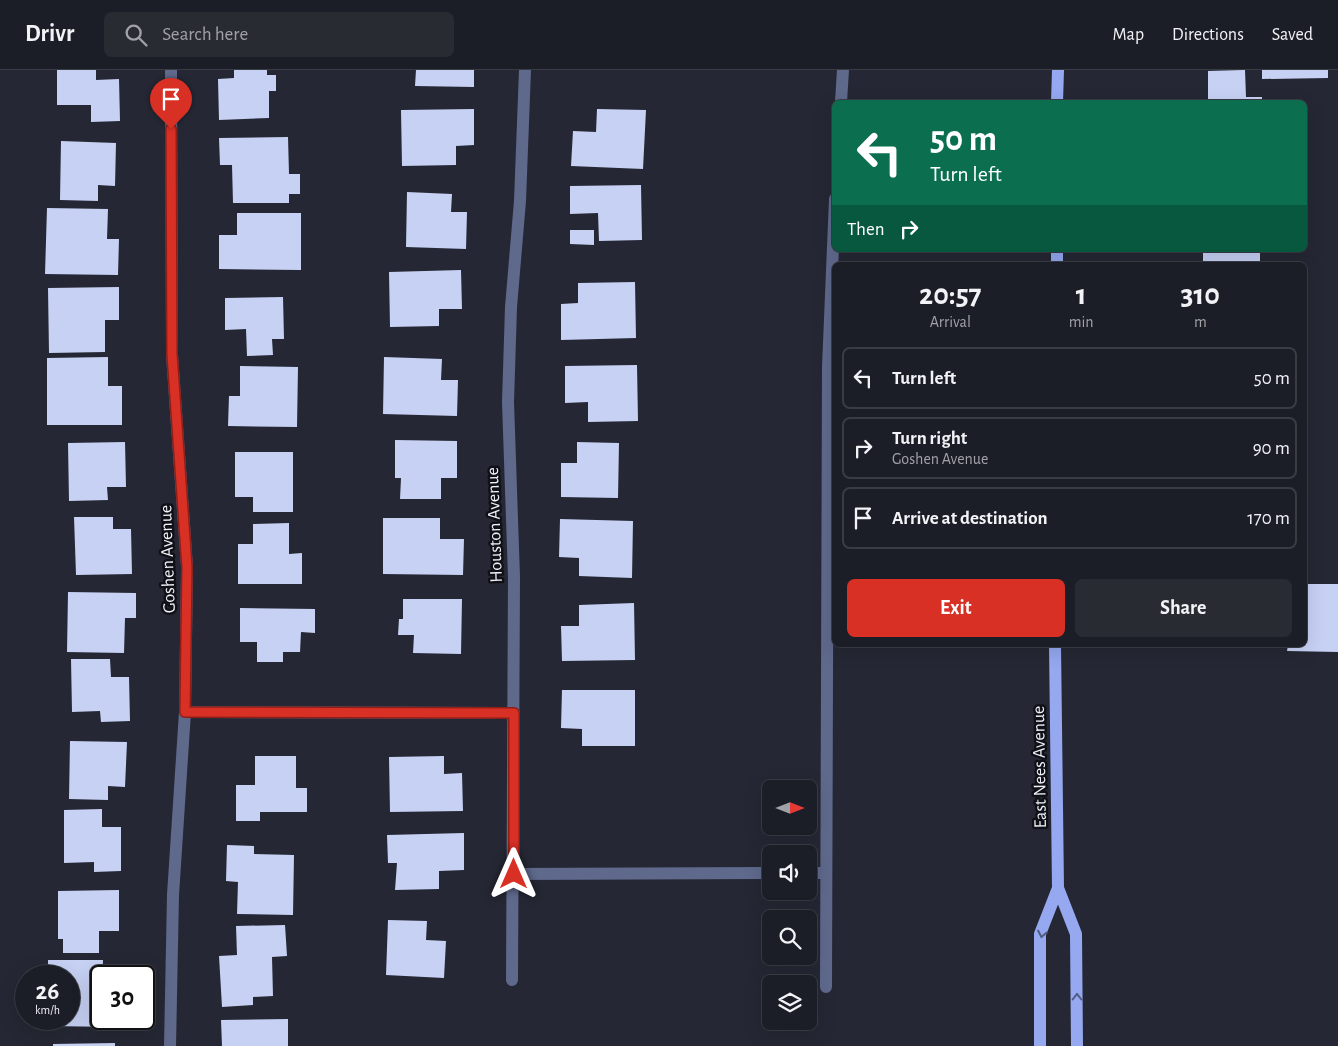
<!DOCTYPE html>
<style>
body{margin:0;font-family:"Alegreya Sans",sans-serif;background:#292b33;color:#f1f3f6;height:100vh;display:flex;flex-direction:column;font-size:19px;white-space:nowrap}
*{box-sizing:border-box;margin:0}
p{font-size:16px;color:#a0a2a7}
.icon{flex:none;width:28px;height:28px;fill:none;stroke:currentColor;stroke-width:2;stroke-linecap:round;stroke-linejoin:round}
.map{position:relative;flex:1;overflow:hidden}
.sheet{position:absolute;left:832px;top:192px;width:475px;height:385px;display:flex;flex-direction:column;background:#1c1e27;border-radius:8px;box-shadow:0 5px 20px #0002,0 0 0 1px #3a3c44}
.sheet>*{flex:none}
.hud{position:absolute;left:832px;top:30px;width:475px;height:152px;border-radius:8px;box-shadow:0 5px 20px #0002,0 0 0 1px #3a3c44;background:#0b6e4f;color:#fff;overflow:hidden}
.needle{width:32px;rotate:90deg}
.fabs{position:absolute;left:762px;top:710px;display:grid;gap:10px}
.fabs a{display:grid;place-items:center;width:55px;height:55px;border-radius:8px;background:#1c1e27;box-shadow:0 5px 20px #0002,0 0 0 1px #3a3c44;font-size:25px}
.speed{position:absolute;left:15px;top:895px;display:flex;gap:10px;font-size:25px;font-weight:700;text-align:center}
.speed>*{display:grid;place-content:center;width:65px;height:65px;border-radius:50%;background:#1c1e27;box-shadow:0 5px 20px #0002,0 0 0 1px #3a3c44;line-height:1}
.speed small{font-size:12px;font-weight:400}
.speed .limit{border:2px solid #111;border-radius:8px;background:#fff;color:#111}
.pin{position:absolute;display:grid;place-items:center;width:42px;height:42px;color:#fff;margin:-51px -21px;border-radius:50% 50% 50% 0;rotate:-45deg;box-shadow:0 0 5px #0007}
.pin .icon{rotate:45deg}
.me{position:absolute;width:55px;margin:-28px;rotate:0deg;stroke-linejoin:round;filter:drop-shadow(0 0 4px #0008)}
.turn{display:flex;align-items:center;gap:18px;height:105px;padding:0 15px;font-size:22px}
.turn .icon{width:65px;height:65px;stroke-width:2.5}
.turn b{display:block;font-size:35px;line-height:42px}
.then{display:flex;align-items:center;height:48px;padding:0 15px;background:#0003;gap:10px;font-size:19px}
.eta{display:flex;justify-content:space-evenly;align-items:center;height:85px;text-align:center}
.eta b{font-size:30px;font-weight:600;line-height:35px}
.primary-button{display:flex;gap:10px;margin-top:auto;padding:10px 15px}
.primary-button a{flex:1;height:58px;border-radius:8px;background:#d93025;color:#fff;font-size:20px;font-weight:600;line-height:58px;text-align:center}
.primary-button a+a{background:#292b33;color:#f1f3f6}
ul{padding:0;list-style:none}
li{display:flex;align-items:center;gap:15px;height:62px;margin:0 10px 8px;padding:0 5px;border:2px solid #3a3c44;border-radius:8px}
li div{flex:1}
li b{display:block;font-size:19px}
li em{font-style:normal}
header{display:flex;align-items:center;gap:30px;box-sizing:border-box;height:70px;padding:0 25px;background:#1c1e27;border-bottom:1px solid #3a3c44}
header strong{font-size:24px}
nav{display:flex;gap:28px;margin-inline-start:auto;font-size:18px}
.search{width:350px;height:45px;background:#292b33;display:flex;align-items:center;gap:12px;box-sizing:border-box;padding:0 18px;border-radius:8px;color:#a0a2a7;font-size:19px}
.map>svg:first-child{display:block}
.building{fill:#c7d1f4}
.lines{fill:none;stroke-linecap:round;stroke-linejoin:round}
.minor{stroke:#5f698c;stroke-width:12}
.major{stroke:#95a8f0;stroke-width:12}
.oneway{stroke:#525c84}
.route-casing{stroke:#8d1f18;stroke-width:12}
.route{stroke:#d93025;stroke-width:9}
.labels{text-anchor:middle;stroke-width:5;stroke-linejoin:round;paint-order:stroke}
.street-label{font-size:18px;fill:#f0f2fb;stroke:#101117}
</style>
<header>
<strong>Drivr</strong>
<div class="search"><svg class="icon" aria-label="search" viewBox="0 0 24 24"><circle cx="10" cy="10" r="6"/><path d="M15 15l6 6"/></svg>Search here</div>
<nav><a>Map</a><a>Directions</a><a>Saved</a></nav>
</header>
<div class="map">
<svg width="1338" height="976" viewBox="0 0 1338 976">
<rect width="100%" height="100%" fill="#252834"/>
<!-- building -->
<g class="building">
<path d="M57 0H96V10L119 9 120 51 91 52V35H57Z"/>
<path d="M234 0H267V5H276V21H269V48L219 50 218 9 234 8Z"/>
<path d="M416 0H474V17L415 16Z"/>
<path d="M1243 0H1245L1246 27H1262V32H1208V1Z"/>
<path d="M1262 0H1328V8L1262 9Z"/>
<path d="M474 39V75L456 76V95L402 96 401 40Z"/>
<path d="M597 39 646 40 643 99 571 96 573 61 596 62Z"/>
<path d="M288 67 289 104H300V124H289V133H233L232 95H220L219 68Z"/>
<path d="M61 71 116 73 115 116 98 115V131L60 130Z"/>
<path d="M641 115 642 170 599 171 598 143 570 144V116Z"/>
<path d="M407 122 452 124 451 142H467L466 179 406 177Z"/>
<path d="M47 138 108 139 107 169H119L118 205 45 204Z"/>
<path d="M237 143H301V200L219 199V165H237Z"/>
<path d="M570 160H594V175L570 174Z"/>
<rect x="1203" y="180" width="57" height="15"/>
<path d="M461 200 462 239H439V256L390 257 389 202Z"/>
<path d="M635 212 636 268 561 270V234L578 233V213Z"/>
<path d="M119 217V250H105V282L49 283 48 218Z"/>
<path d="M283 227 284 269H272L273 285 247 286 246 259 225 260V228Z"/>
<path d="M108 287V316H122V355H47V288Z"/>
<path d="M384 287 442 289 441 310H458L457 346 383 344Z"/>
<path d="M637 295 638 351 588 352V332L565 333V296Z"/>
<path d="M240 296 298 297 297 357 228 356 229 326H240Z"/>
<path d="M395 370 457 371V408H441V429H400L401 408H395Z"/>
<path d="M125 372 126 417H107L108 430 69 431 68 373Z"/>
<path d="M577 372 619 373 618 428 561 427V393H577Z"/>
<path d="M235 382H293V442H253V427H235Z"/>
<path d="M74 447H113V459H131L132 504 76 505Z"/>
<path d="M383 448H440V469H464L463 505 383 504Z"/>
<path d="M560 449 633 451 632 508 579 506V488L559 487Z"/>
<path d="M289 453V484L302 483V514H238V474H253V454Z"/>
<path d="M1305 514H1338V582L1287 581 1288 575H1305Z"/>
<path d="M68 522 136 523V548H125L124 583 67 582Z"/>
<path d="M403 529H462L461 584 413 583 414 565H398L399 549H403Z"/>
<path d="M634 533 635 590 562 591 561 556H579V535Z"/>
<path d="M240 538 315 539V563L301 562 300 582H283V592H257V572H240Z"/>
<path d="M71 589H110L111 607H129L130 651 101 652 100 641 72 642Z"/>
<path d="M562 620H635V676H582V659L561 658Z"/>
<path d="M70 671 127 672 125 717 108 716V730L69 729Z"/>
<path d="M255 686H296V718H307V742H260V751H236V715H255Z"/>
<path d="M444 686V704L462 703 463 741 390 742 389 687Z"/>
<path d="M102 739V757H121V801L94 802V792L64 793V740Z"/>
<path d="M464 763V800L439 801V819L395 820 397 793H388L387 765Z"/>
<path d="M227 775 254 776V784L294 785 293 845 237 844 238 812 226 811Z"/>
<path d="M119 820V861H99V883H63V869H58V821Z"/>
<path d="M388 850 427 851 426 870 446 871 444 908 386 905Z"/>
<path d="M285 855 287 886 272 887 273 926 253 927V935L222 937 219 886 237 885 236 856Z"/>
<path d="M48 890H103L101 949H117V957L47 956V949H69V906H48Z"/>
<path d="M288 949V976H222L221 950Z"/>
<path d="M115 973V976H53V974Z"/>
</g>
<g class="lines">
<!-- minor -->
<g class="minor">
<path d="M841 32 843 0"/>
<path d="M185 642 514 643"/>
<path d="M809 803H826"/>
<path d="M514 804 771 803"/>
<path d="M512 910 514 507 508 332 511 237 520 131 525 0"/>
<path d="M826 917 828 297 835 129"/>
<path d="M170 976 173 825 185 642 187 497 172 285 171 0"/>
</g>
<!-- major -->
<g class="major">
<path d="M1057 32 1058 0"/>
<path d="M1057 195V180"/>
<path d="M1055 575 1058 818 1076 864 1077 976"/>
<path d="M1040 976V864L1058 818"/>
</g>
</g>
<!-- one-way arrows -->
<defs><path id="oneway-chevron" d="M-2-3.5L2.5 0L-2 3.5" fill="none" stroke-width="1.6" stroke-linecap="round" stroke-linejoin="round" transform="scale(1.25)"/></defs>
<g class="oneway">
<use href="#oneway-chevron" transform="translate(1042 864) rotate(101)"/>
<use href="#oneway-chevron" transform="translate(1077 927) rotate(-90)"/>
</g>
<g class="lines">
<!-- route casing -->
<g class="route-casing">
<path id="route" d="M171 59 172 284 187 497 185 642 514 643V804"/>
</g>
<!-- route -->
<use href="#route" class="route"/>
</g>
<g class="labels">
<!-- street labels -->
<g class="street-label">
<text transform="translate(494 455) rotate(-92)" y="6">Houston Avenue</text>
<text transform="translate(167 489) rotate(-92)" y="6">Goshen Avenue</text>
<text transform="translate(1039 697) rotate(-91)" y="6">East Nees Avenue</text>
</g>
</g>
</svg>
<div class="fabs">
<a><svg class="needle" viewBox="-14 -14 28 28"><path d="M0-13l5 13h-10z" fill="#e53935"/><path d="M0 13l5-13h-10z" fill="#a0a2a7"/></svg></a>
<a><svg class="icon" aria-label="sound" viewBox="0 0 24 24"><path d="M4 9h4l5-4v14l-5-4H4zM17 9q2 3 0 6"/></svg></a>
<a><svg class="icon" aria-label="search" viewBox="0 0 24 24"><circle cx="10" cy="10" r="6"/><path d="M15 15l6 6"/></svg></a>
<a><svg class="icon" aria-label="layers" viewBox="0 0 24 24"><path d="M12 4l9 5-9 5-9-5zM3 14l9 5 9-5"/></svg></a>
</div>
<div class="speed"><div>26<small>km/h</small></div><div class="limit">30</div></div>
<div class="pin" style="left:171px;top:59px;background:#d93025"><svg class="icon" aria-label="arrive" viewBox="0 0 24 24"><path d="M6 21V4h12l-3 4 3 4H6"/></svg></div>
<svg class="me" style="left:514px;top:804px" viewBox="-20 -20 40 40"><path d="M0-17L14 15 0 8-14 15z" fill="#d93025" stroke="#fff" stroke-width="4"/></svg>
<div class="hud">
<div class="turn"><svg class="icon" aria-label="left" viewBox="0 0 24 24"><path d="M17 20v-9H6M10 6l-5 5 5 5"/></svg><div><b>50 m</b>Turn left</div></div>
<div class="then">Then<svg class="icon" aria-label="right" viewBox="0 0 24 24"><path d="M7 20v-9h11M14 6l5 5-5 5"/></svg></div>
</div>
<section class="sheet">
<div class="eta">
<div><b>20:57</b><p>Arrival</p></div>
<div><b>1</b><p>min</p></div>
<div><b>310</b><p>m</p></div>
</div>
<ul>
<li><svg class="icon" aria-label="left" viewBox="0 0 24 24"><path d="M17 20v-9H6M10 6l-5 5 5 5"/></svg><div><b>Turn left</b></div><em>50 m</em></li>
<li><svg class="icon" aria-label="right" viewBox="0 0 24 24"><path d="M7 20v-9h11M14 6l5 5-5 5"/></svg><div><b>Turn right</b><p>Goshen Avenue</p></div><em>90 m</em></li>
<li><svg class="icon" aria-label="arrive" viewBox="0 0 24 24"><path d="M6 21V4h12l-3 4 3 4H6"/></svg><div><b>Arrive at destination</b></div><em>170 m</em></li>
</ul>
<div class="primary-button"><a>Exit</a><a>Share</a></div>
</section>
</div>
